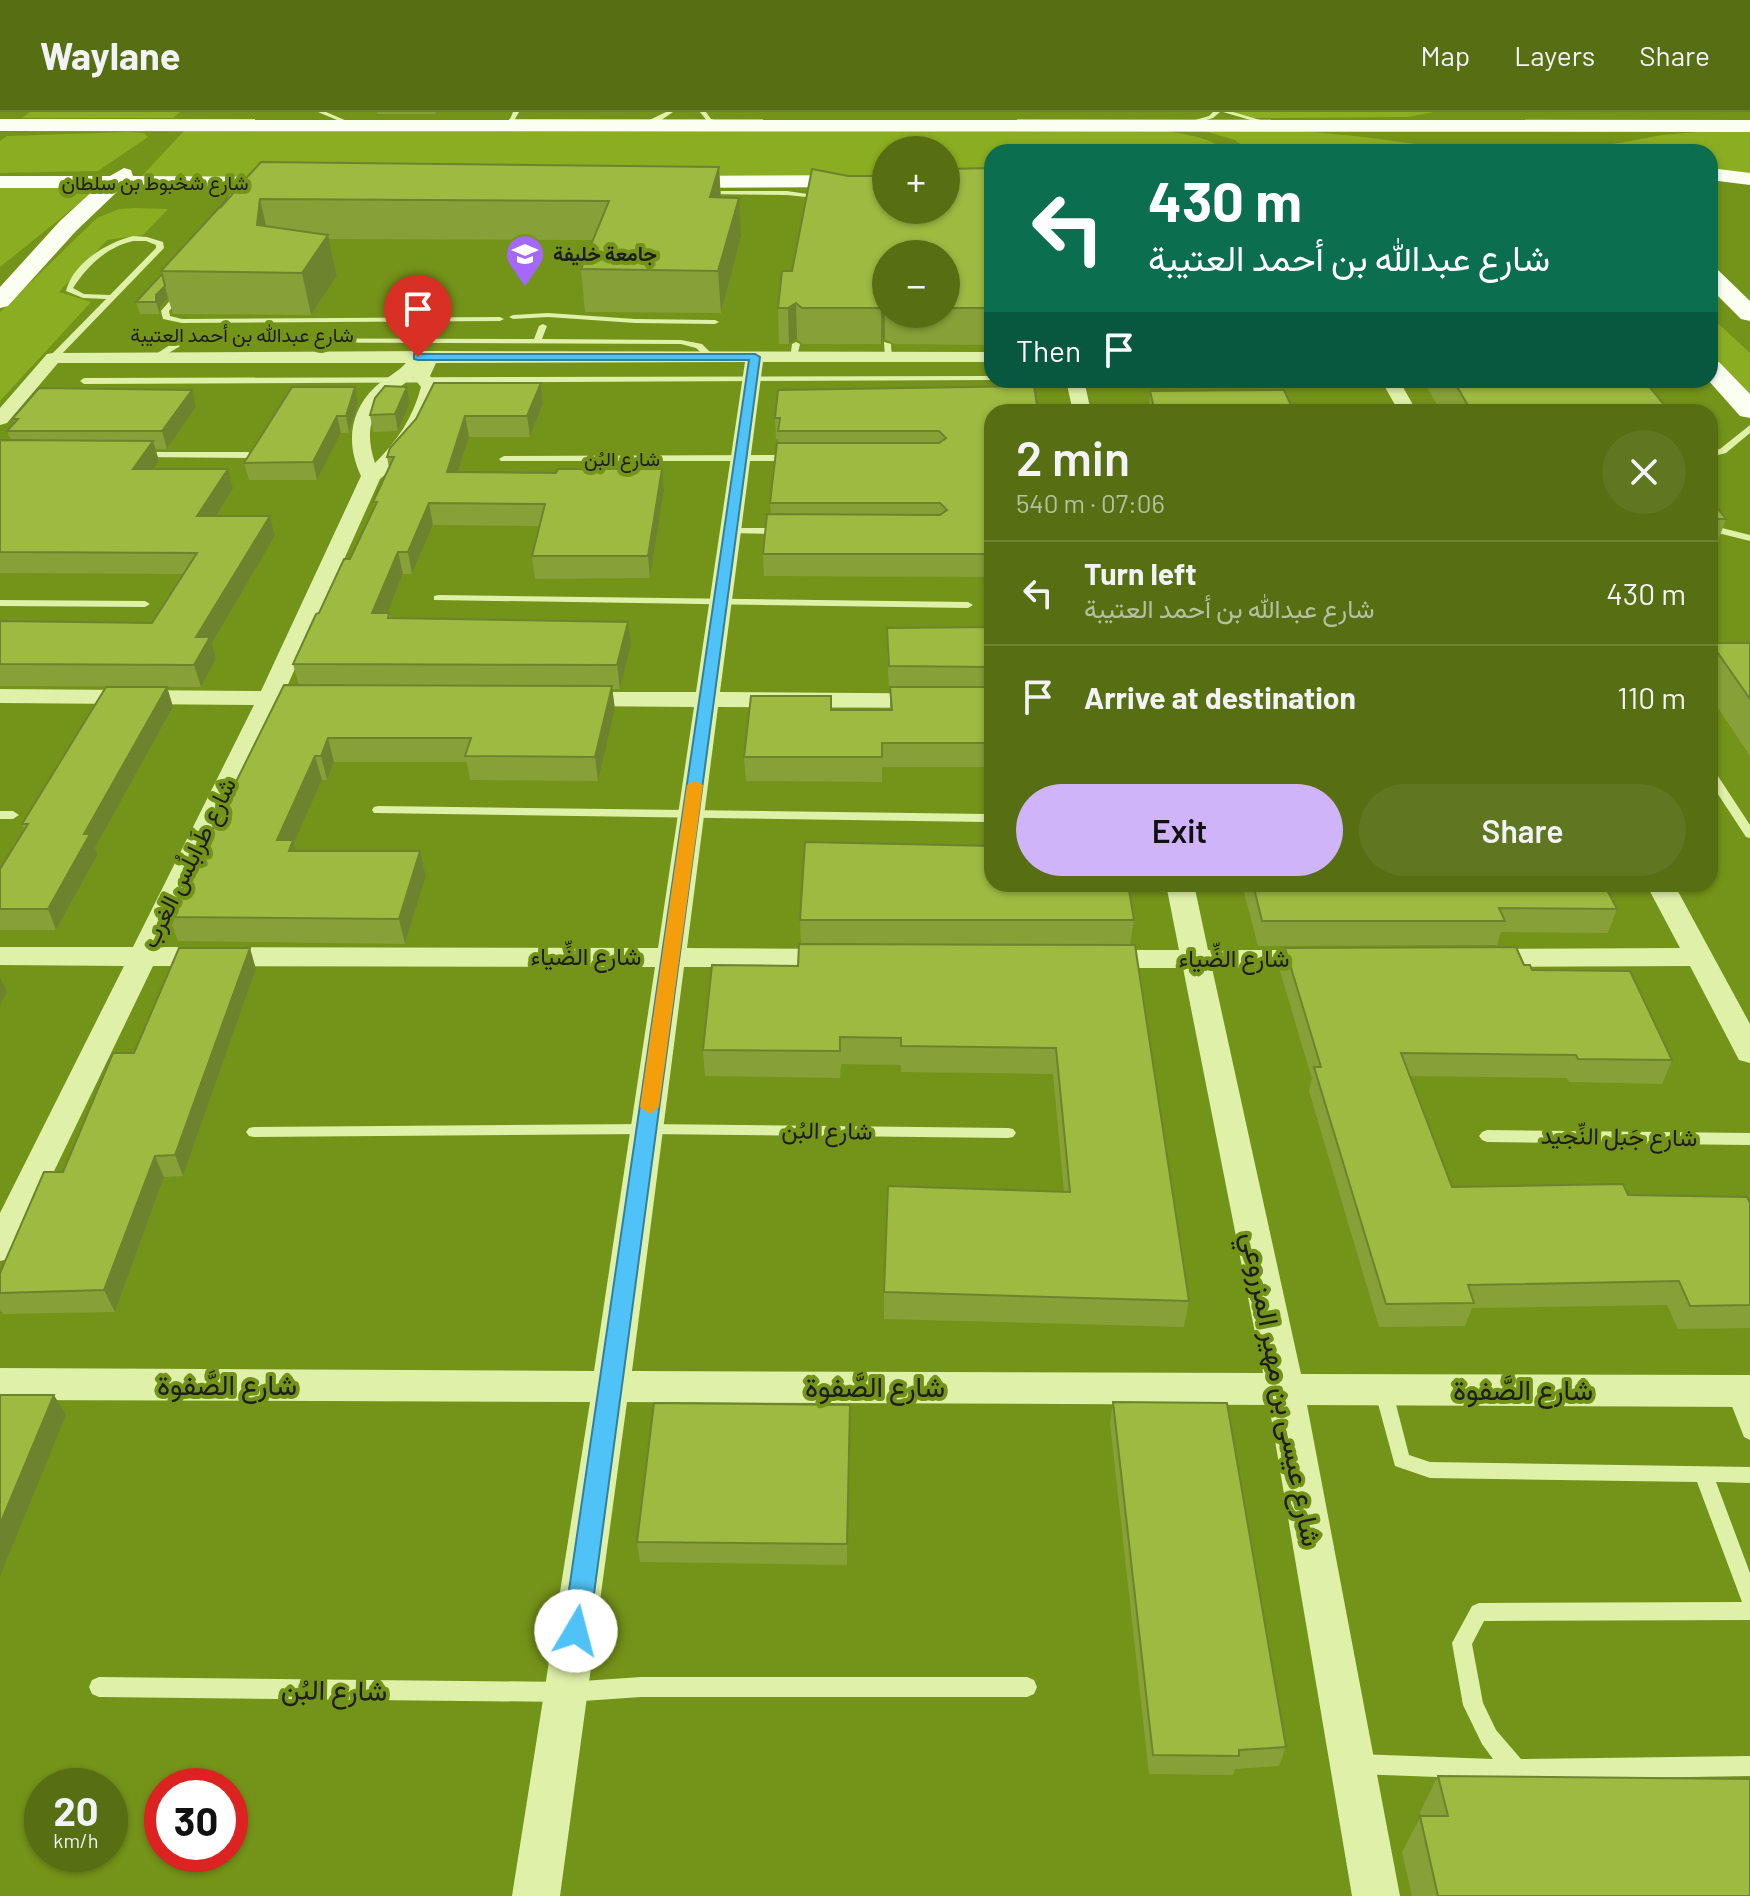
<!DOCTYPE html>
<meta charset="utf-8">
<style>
body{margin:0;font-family:Barlow,Vazirmatn,sans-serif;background:#607621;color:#f1f3f6;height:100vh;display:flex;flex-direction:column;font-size:30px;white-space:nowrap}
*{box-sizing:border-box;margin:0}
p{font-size:26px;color:#b6c0a0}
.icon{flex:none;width:44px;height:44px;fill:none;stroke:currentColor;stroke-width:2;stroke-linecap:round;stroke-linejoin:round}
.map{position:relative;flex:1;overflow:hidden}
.side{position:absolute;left:984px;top:292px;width:734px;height:488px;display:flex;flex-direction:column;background:#576e13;border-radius:24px;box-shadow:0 2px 6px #0004}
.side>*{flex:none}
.hud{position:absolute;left:984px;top:32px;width:734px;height:244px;border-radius:24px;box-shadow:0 2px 6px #0004;background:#0b6e4f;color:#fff;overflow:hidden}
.buttons{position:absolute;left:872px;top:24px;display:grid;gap:16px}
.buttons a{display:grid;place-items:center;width:88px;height:88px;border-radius:50%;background:#576e13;box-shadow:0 2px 6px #0004;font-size:40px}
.speed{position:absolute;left:24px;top:1656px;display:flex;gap:16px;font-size:40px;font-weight:700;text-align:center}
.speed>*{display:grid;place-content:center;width:104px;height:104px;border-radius:50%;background:#576e13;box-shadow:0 2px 6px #0004;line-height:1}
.speed small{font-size:20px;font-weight:400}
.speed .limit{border:12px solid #d22;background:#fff;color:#111}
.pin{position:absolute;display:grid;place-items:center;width:68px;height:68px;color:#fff;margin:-82px -34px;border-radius:50% 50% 50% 0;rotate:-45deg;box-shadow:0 0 8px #0007}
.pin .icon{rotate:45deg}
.me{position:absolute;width:88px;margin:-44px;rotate:8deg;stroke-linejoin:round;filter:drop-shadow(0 0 6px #0008)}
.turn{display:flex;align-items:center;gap:28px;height:168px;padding:0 32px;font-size:36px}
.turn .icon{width:104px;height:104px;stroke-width:2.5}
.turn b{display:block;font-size:56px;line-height:68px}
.then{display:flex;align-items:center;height:76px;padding:0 32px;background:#0003;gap:16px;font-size:30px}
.round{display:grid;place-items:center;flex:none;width:84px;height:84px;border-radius:42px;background:#607621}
.head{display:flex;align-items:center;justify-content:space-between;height:136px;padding:0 32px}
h1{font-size:48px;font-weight:600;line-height:60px}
.cta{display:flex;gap:16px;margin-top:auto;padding:16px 32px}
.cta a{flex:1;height:92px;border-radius:48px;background:#cfb4fa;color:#111;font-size:32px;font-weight:600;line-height:92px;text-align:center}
.cta a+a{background:#607621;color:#f1f3f6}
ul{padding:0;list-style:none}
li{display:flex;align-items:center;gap:24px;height:104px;padding:0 32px;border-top:2px solid #6d8133}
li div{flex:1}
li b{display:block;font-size:30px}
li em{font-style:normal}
header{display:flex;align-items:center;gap:48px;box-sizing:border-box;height:112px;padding:0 40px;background:#576e13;border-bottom:2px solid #6d8133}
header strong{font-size:38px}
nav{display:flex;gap:44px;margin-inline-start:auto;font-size:28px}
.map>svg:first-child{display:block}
.green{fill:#8bad21}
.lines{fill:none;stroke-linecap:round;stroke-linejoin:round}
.service{fill:#dff0a9;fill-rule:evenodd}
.minor{fill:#dff0a9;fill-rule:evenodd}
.primary{fill:#fbfff2;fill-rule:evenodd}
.wall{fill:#87a138;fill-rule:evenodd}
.shaded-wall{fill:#6e832e}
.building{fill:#9dbb41;stroke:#6e832e;stroke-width:2}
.route{fill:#4fc3f7;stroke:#337fa1;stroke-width:2}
.slow{fill:#f59e0b}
.labels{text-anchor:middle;stroke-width:8;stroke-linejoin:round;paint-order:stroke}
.far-street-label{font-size:20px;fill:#1d1d1d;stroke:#749319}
.far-poi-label{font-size:20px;font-weight:bold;fill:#1d1d1d;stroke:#749319;text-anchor:start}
.street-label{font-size:24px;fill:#1d1d1d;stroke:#749319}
.near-street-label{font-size:28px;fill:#1d1d1d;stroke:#749319}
</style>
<header>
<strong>Waylane</strong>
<nav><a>Map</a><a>Layers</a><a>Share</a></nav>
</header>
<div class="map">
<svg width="1750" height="1784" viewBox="0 0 1750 1784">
<rect width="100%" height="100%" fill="#749319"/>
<!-- green -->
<g class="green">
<path d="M30 0H180L173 6H22Z"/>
<path d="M1231 0H1434L1408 5 1252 6Z"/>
<path d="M1194 16C1283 16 1369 22 1457 40H1251L1235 28Z"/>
<path d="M1147 17C1166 19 1213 23 1225 40H992V64H946V38H886V64L140 66 184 19Z"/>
<path d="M1710 19H1750V63L1710 58V40H1618L1608 33 1662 23Z"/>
<path d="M129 20 144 21 148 25 98 59 0 61V29L7 24Z"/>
<path d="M0 74H101L0 155Z"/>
<path d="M135 96 168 97 143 123 107 128 59 180 91 190 0 289V200L97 106 119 97Z"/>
<path d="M1710 204 1750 241V283L1710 241Z"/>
</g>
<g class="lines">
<!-- service -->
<g class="service">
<path d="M318 0H326L354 12 349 13Z"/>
<path d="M513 0H519L511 14H507Z"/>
<path d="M666 0H673L660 9 642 15 639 13Z"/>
<path d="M700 0H706L711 7 724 12 721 14 707 9Z"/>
<path d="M1213 0H1220L1213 6 1188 13 1185 11 1209 4Z"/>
<path d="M1223 0H1233L1274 12 1271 14Z"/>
<path d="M702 79H787L828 85 825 87 787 83 700 82Z"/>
<path d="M133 124 147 125 163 130 164 136 56 248H50V244L106 187 83 186 66 179C73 151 106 131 133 124ZM133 129H146L156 133V136L110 183 84 182 73 176C88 153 107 135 133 129Z"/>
<path d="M179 178 186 180 169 199 170 204 182 207 500 205 504 207 500 209 182 211 163 207 161 199Z"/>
<path d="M548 201 635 207 715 208 719 210 715 212 635 211 548 205 513 207 509 205 513 203Z"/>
<path d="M543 212 547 214 542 227 681 228 702 232 715 245 708 247 696 236 681 232 193 230 182 233 157 248 150 246 176 229 193 226 534 227 539 214Z"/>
<path d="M796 230 800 232 797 245 790 247 792 232Z"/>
<path d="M884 230 891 232 892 247 885 245Z"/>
<path d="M992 264V268H994H992L84 272 80 269 84 266Z"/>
<path d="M1750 313V321L1726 341 1710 345V339L1720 337Z"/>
<path d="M141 340H248L253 343 248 346 138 345 136 343Z"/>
<path d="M504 344 794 343 799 346 794 349H501L499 347Z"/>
<path d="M1710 413 1750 423V429L1710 419Z"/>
<path d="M731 416H782L787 419 782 422 728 421 726 419Z"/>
<path d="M438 483 968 490 973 493 968 496 434 488V484Z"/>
<path d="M0 488 145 489 150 492 145 495 0 494Z"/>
<path d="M1710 657 1714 658 1750 713V726L1746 725 1710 670Z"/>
<path d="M378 694 986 702 992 706 986 710 374 701 372 698 374 695Z"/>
<path d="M0 699H13L19 703 13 707H0Z"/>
<path d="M646 1012 1008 1016 1013 1017 1016 1021 1013 1025 1008 1026 646 1022 254 1025 249 1024 246 1020 249 1016 254 1015Z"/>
<path d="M1487 1018 1750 1021V1033L1487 1030 1482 1028 1479 1024 1482 1020Z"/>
<path d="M1383 1270 1389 1272 1392 1277 1409 1343 1430 1350 1750 1355V1371L1716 1370 1750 1461V1508L1484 1509 1472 1532 1483 1591 1496 1618 1521 1647 1750 1644V1664L1516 1668 1357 1662 1350 1659 1347 1652 1350 1645 1357 1642 1493 1647 1482 1632 1463 1593 1452 1531 1472 1494 1479 1491 1742 1490 1697 1370 1430 1366 1395 1354 1374 1277 1377 1272Z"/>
<path d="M1735 1272 1741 1274 1750 1296V1328L1744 1325 1726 1279 1729 1274Z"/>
<path d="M99 1565 568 1570 641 1565H1027L1034 1568 1037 1575 1034 1582 1027 1585H641L568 1590 99 1585 92 1582 89 1575 92 1568Z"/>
</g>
<!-- minor -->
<g class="minor">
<path d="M430 239 992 240V250H763L720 580 992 582V596L718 595 687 836 838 837 848 839 853 846 848 853 838 855H684L632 1259 1263 1261 1183 856H1098L1088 854 1083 847 1088 840 1098 838H1179L1166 772H1194L1208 838H1322L1332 840 1337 847 1332 854 1322 856H1212L1301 1262 1750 1263V1295L1307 1293 1400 1784H1352L1269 1293 627 1290 560 1784H512L590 1290 0 1288V1256L594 1259 655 855 153 854 17 1136 12 1146 0 1149V1101L124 854 0 853V835H133L254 593 0 591V577L261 579 361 364C346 332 349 300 375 275 385 266 397 261 406 251H58L7 311 0 313V296L47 242 53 241ZM745 250 696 580H574L565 582 562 587 565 592 574 594 694 595 658 836 162 835 278 593 295 591 298 586 295 581 285 579 380 367C408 343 431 312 439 275L430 264 436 251ZM413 265 421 275C413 306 397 329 375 351 360 306 380 290 413 265Z"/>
<path d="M1066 268H1084L1091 300H1073Z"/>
<path d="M1381 268H1399L1417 300H1399Z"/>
<path d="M1646 772H1674L1750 912V951L1739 948 1690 854 1482 855 1472 853 1467 846 1472 839 1482 837 1680 836Z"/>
</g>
<!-- primary -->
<g class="primary">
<path d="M0 7 1750 8V20L0 19Z"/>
<path d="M124 56 131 58 133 64 304 65 314 71 304 77H120L76 119 8 194 0 196V175L60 109 96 76H0V64H110Z"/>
<path d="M1710 56 1750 61V73L1710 68Z"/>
<path d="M886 63V75L660 76 650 70 660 64Z"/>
<path d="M1710 156 1718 158 1750 189V209L1741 207 1710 176Z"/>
<path d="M1710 247 1719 250 1750 282V306L1740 304 1708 268Z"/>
</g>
</g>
<!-- wall -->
<g class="wall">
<path d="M377 0H436L435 2H378Z"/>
<path d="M719 55 721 86 741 125 721 201 585 200 581 157 592 128 329 127 337 164 311 203 173 202 168 186 160 195V202H140L136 190 162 162 161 159 220 96 232 77Z"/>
<path d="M992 56V233L894 232 885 227 881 232H803L797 227 789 232H779L778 196 792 159 886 98ZM886 142H946V202H886Z"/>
<path d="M1423 268H1644L1670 300H1441Z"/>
<path d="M541 271 543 292 530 325H469L458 360 664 379 650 466 535 467 532 444 540 414 433 413 412 462H403L387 501H389L391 506 631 534 620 577H612L615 598 598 669 470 668 467 650H334L327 668H322L294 731 296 739H420L426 764 405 832 178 829 169 805 299 573 293 552 319 501 350 447 375 395 373 390 389 356 387 345 390 336Z"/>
<path d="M407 275 410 291 398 319 373 320 370 303Z"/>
<path d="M1150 279 1294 300H1149Z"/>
<path d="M358 292 349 321H341L317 368H249L244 351Z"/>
<path d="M196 295 167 337H155L159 349 153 357 233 377 216 404H270L275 424 212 531 216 547 201 575 0 574V509L152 511 184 462 0 461V328H11L7 319 14 312 12 307Z"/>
<path d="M992 300V471L991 465 764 464 763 442 771 402 770 391 779 331 778 327H776L775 306Z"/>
<path d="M1710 387 1726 407 1711 448H1710Z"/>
<path d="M992 515V655H882V670L746 669 744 645 831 598H890V578H889L887 539V516Z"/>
<path d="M1711 531H1750V644L1710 584V535Z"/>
<path d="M167 575 173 595 95 736 98 742 56 818H0V757L24 717 22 712Z"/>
<path d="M1242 772H1604L1617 797 1608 821 1501 820 1497 833 1258 834Z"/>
<path d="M800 808H1134L1130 833 1189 1189 1184 1215 884 1207V1180L1064 1080 1053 962 901 960V953L841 952 840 966 705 964 703 938 798 854 801 832Z"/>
<path d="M1285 836 1524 853 1672 948 1662 972 1569 970 1567 966 1410 964 1452 1075 1628 1083 1750 1091V1216L1678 1217 1667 1193 1472 1196 1465 1214 1379 1215 1309 979 1312 967 1280 859Z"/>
<path d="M256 857 183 1064 164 1065 115 1200 3 1202 0 1197V1161L63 1060 134 941Z"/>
<path d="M1113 1290 1286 1635 1279 1654 1235 1657 1233 1663 1149 1662 1110 1311Z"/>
<path d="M850 1314 847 1453 640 1450 637 1430Z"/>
<path d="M1438 1664 1750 1784H1412L1402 1740 1421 1704 1420 1700Z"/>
</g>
<!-- shaded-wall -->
<g class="shaded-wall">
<path d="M719 55 721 94 710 85Z"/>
<path d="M739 86 741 125 721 201 718 159Z"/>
<path d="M260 87 269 127 257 113Z"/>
<path d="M328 123 337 164 311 203 302 161Z"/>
<path d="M165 174 168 186 160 195V202L156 190V183Z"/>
<path d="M796 191 797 227 789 232 788 196Z"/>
<path d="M885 191V227L881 232V196Z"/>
<path d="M541 271 543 292 530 325 527 304Z"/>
<path d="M355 275 358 292 349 321 346 304Z"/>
<path d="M407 275 410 291 398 319 395 302Z"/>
<path d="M192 278 196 295 167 337 162 319Z"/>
<path d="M337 304 341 321 317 368 313 350Z"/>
<path d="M465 304 469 325 451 382 447 360Z"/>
<path d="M153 329 159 349 139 377 133 357Z"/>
<path d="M228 357 233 377 203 424 197 404Z"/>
<path d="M662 357 664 379 650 466 648 444Z"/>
<path d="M429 391 433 413 412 462 408 440Z"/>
<path d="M270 404 275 424 212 531 216 547 201 575 194 553 196 525Z"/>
<path d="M398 440 403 462 378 524 372 501Z"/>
<path d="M628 510 631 534 620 577 617 553Z"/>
<path d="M612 574 615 598 598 669 595 645Z"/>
<path d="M167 575 173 595 95 736 98 742 56 818 48 797 84 722Z"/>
<path d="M328 626 334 650 327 668 321 644Z"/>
<path d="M315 644 322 668 294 731 300 753 277 728Z"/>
<path d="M420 739 426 764 405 832 399 807Z"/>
<path d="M250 836 256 857 183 1064 175 1043Z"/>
<path d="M0 865 7 880 0 893Z"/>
<path d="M155 1044 164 1065 115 1200 104 1178Z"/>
<path d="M54 1283 66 1303 0 1464V1412Z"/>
<path d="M850 1293V1314L847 1453V1432Z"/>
</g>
<!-- building -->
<g class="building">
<path d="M261 50 719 55 710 85 739 86 718 159 581 157 609 89 260 87 257 113 328 123 302 161 161 159Z"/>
<path d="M992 56V196H946V142H886V192L885 191 881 196H802L796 191 788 196H778L782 159H792L812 57 848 64H886V98H946V57Z"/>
<path d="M232 77H237L220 96Z"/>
<path d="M162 162 165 174 156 183V190H136Z"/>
<path d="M1453 268H1644L1670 300H1472Z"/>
<path d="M434 271H541L527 304H465L447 360 556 361 558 357H662L648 444H532L545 392 429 391 408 440H398L372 501H389L388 506 628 510 617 553 293 552 316 502 319 501 344 447H350L377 390H373L394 345H387L390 336 416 307Z"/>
<path d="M385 274 407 275 395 302 370 303 375 286Z"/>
<path d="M1034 274 1038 300H992V443V442H763L767 402 940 403 947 398 940 391H770L777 331H939L946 326 939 319H778L780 306H775L778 278Z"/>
<path d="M292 275H355L346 304H337L313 350 244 351Z"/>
<path d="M39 276 192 278 162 319H7L18 307H12Z"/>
<path d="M1284 278 1294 300H1155L1150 279Z"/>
<path d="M0 328 153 329 133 357H228L197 404H270L196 525H210L194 553 0 552V509L152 511 197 441 0 440Z"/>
<path d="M1710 387 1726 407H1710Z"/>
<path d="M992 515V555L889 554 887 516Z"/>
<path d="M1711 531H1750V587Z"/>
<path d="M284 573 612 574 595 645 465 644 471 626H328L321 644H315L277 728H293L289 739H420L399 807 169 805Z"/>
<path d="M106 575H167L84 722H90L48 797H0V757L28 712H22Z"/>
<path d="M890 575H992V631H882V645H744L751 584H831V598H892Z"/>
<path d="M805 730 992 734V772H1128L1134 808H800Z"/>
<path d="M1253 772H1604L1617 797 1499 796 1505 809H1262Z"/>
<path d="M799 832 1135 833 1189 1189 884 1180 888 1074 1070 1080 1056 936 901 934V926L840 925V939L703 938 712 853 798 854Z"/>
<path d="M1516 835 1524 853H1530L1532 858 1630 859 1672 948 1578 947 1576 943 1401 941 1452 1075 1623 1072 1628 1083 1747 1085 1750 1091V1193L1690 1194 1679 1169 1468 1173 1474 1191 1386 1192 1314 955H1321L1285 836Z"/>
<path d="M179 836H250L175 1043 155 1044 104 1178 0 1181V1161L44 1060H63L113 941H134Z"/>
<path d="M0 1283H54L0 1412Z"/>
<path d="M1113 1290 1227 1291 1286 1635 1239 1638V1644L1153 1643Z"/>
<path d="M654 1291 850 1293 847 1432 637 1430Z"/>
<path d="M1438 1664 1750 1667V1784H1438L1420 1704H1448Z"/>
</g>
<!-- route -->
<path class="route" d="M414 242H755L760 245 589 1519 585 1527 576 1531 567 1527 563 1519 749 248H418L414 247Z"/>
<!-- slow -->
<path class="slow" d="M695 669 703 673 659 995 650 1002 640 995 687 673Z"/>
<!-- icons -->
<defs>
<g id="university-pin" transform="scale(2)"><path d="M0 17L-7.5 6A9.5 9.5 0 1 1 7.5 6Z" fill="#a568ff" stroke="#749319"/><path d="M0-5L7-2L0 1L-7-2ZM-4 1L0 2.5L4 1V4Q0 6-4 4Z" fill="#fff"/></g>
</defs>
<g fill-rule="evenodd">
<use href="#university-pin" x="525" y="142"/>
</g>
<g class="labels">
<!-- far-street labels -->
<g class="far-street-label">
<text x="155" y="78">شارع شخبوط بن سلطان</text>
<text x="242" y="230">شارع عبدالله بن أحمد العتيبة</text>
<text x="622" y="354">شارع البُن</text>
</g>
<!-- far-poi labels -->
<g class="far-poi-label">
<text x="553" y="149">جامعة خليفة</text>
</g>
<!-- street labels -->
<g class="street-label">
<text transform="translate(189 751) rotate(-64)" y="8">شارع طَرابلُس الغرب</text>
<text x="586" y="853">شارع الضِّياء</text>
<text x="1234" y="855">شارع الضِّياء</text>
<text transform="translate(827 1019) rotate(1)" y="8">شارع البُن</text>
<text transform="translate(1619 1025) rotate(1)" y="8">شارع جَبل النِّجيد</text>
</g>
<!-- near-street labels -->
<g class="near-street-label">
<text x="227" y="1283">شارع الصَّفوة</text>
<text x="875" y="1285">شارع الصَّفوة</text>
<text transform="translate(1282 1277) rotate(79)" y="10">شارع عيسى بن مهير المزروعي</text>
<text x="1523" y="1288">شارع الصَّفوة</text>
<text transform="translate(334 1578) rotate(1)" y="10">شارع البُن</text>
</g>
</g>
</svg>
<div class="buttons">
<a>+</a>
<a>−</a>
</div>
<div class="speed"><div>20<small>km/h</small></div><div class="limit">30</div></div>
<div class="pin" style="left:418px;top:245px;background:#d93025"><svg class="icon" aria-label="arrive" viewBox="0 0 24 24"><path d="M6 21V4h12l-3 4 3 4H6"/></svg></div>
<svg class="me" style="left:576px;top:1519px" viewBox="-20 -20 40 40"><circle r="19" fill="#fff"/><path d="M0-13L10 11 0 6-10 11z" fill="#4fc3f7"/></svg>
<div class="hud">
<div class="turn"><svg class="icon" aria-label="left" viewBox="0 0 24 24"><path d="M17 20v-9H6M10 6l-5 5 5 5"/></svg><div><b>430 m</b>شارع عبدالله بن أحمد العتيبة</div></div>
<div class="then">Then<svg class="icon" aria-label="arrive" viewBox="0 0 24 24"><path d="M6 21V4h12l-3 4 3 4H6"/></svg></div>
</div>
<section class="side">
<div class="head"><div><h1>2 min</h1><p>540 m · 07:06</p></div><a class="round"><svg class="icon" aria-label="close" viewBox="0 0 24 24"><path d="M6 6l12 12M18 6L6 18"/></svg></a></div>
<ul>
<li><svg class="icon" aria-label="left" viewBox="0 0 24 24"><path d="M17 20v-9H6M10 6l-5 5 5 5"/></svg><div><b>Turn left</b><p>شارع عبدالله بن أحمد العتيبة</p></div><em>430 m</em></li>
<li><svg class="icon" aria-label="arrive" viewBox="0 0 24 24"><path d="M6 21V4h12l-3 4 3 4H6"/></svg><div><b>Arrive at destination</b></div><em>110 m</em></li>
</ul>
<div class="cta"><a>Exit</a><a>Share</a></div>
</section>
</div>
